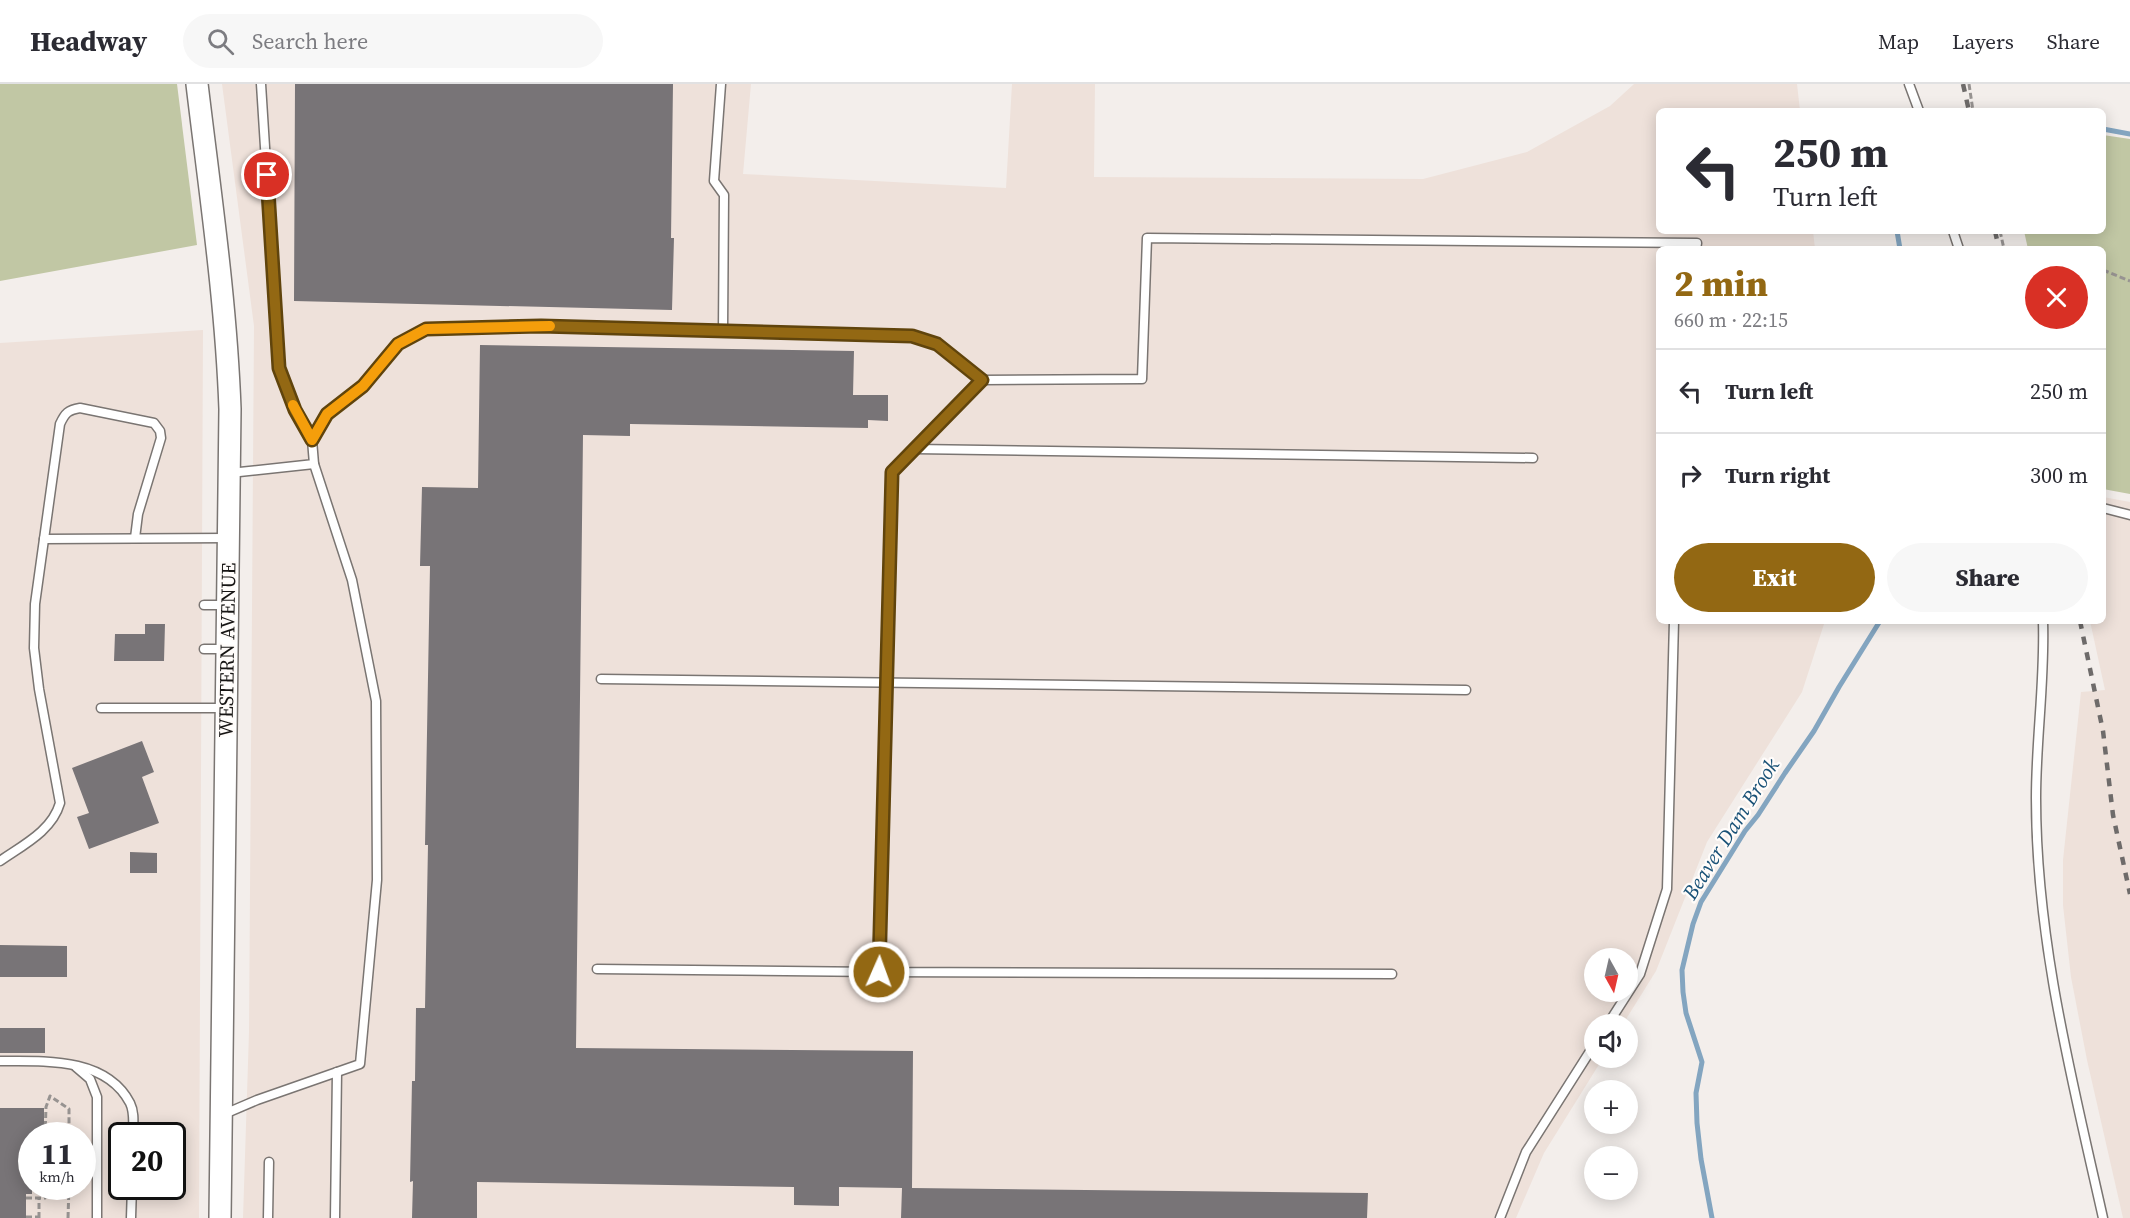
<!DOCTYPE html>
<meta charset="utf-8">
<style>
body{margin:0;font-family:"Source Serif 4",serif;background:#f7f7f7;color:#2b2b33;height:100vh;display:flex;flex-direction:column;font-size:22px;white-space:nowrap}
*{box-sizing:border-box;margin:0}
p{font-size:20px;color:#7c7c81}
.icon{flex:none;width:33px;height:33px;fill:none;stroke:currentColor;stroke-width:2;stroke-linecap:round;stroke-linejoin:round}
.map{position:relative;flex:1;overflow:hidden}
.sheet{position:absolute;left:1656px;top:162px;width:450px;height:378px;display:flex;flex-direction:column;background:#fff;border-radius:9px;box-shadow:0 3px 15px #0003}
.sheet>*{flex:none}
.hud{position:absolute;left:1656px;top:24px;width:450px;height:126px;border-radius:9px;box-shadow:0 3px 15px #0003;background:#fff;color:#2b2b33;overflow:hidden}
.needle{width:39px;rotate:172deg}
.fabs{position:absolute;left:1584px;top:864px;display:grid;gap:12px}
.fabs a{display:grid;place-items:center;width:54px;height:54px;border-radius:50%;background:#fff;box-shadow:0 3px 15px #0003;font-size:30px}
.speed{position:absolute;left:18px;top:1038px;display:flex;gap:12px;font-size:30px;font-weight:700;text-align:center}
.speed>*{display:grid;place-content:center;width:78px;height:78px;border-radius:50%;background:#fff;box-shadow:0 3px 15px #0003;line-height:1}
.speed small{font-size:15px;font-weight:400}
.speed .limit{border:3px solid #111;border-radius:9px;background:#fff;color:#111}
.pin{position:absolute;display:grid;place-items:center;width:51px;height:51px;color:#fff;margin:-26px;border:3px solid #fff;border-radius:50%;box-shadow:0 2px 6px #0007}
.me{position:absolute;width:66px;margin:-33px;rotate:2deg;stroke-linejoin:round;filter:drop-shadow(0 0 4px #0008)}
.turn{display:flex;align-items:center;gap:21px;height:126px;padding:0 18px;font-size:27px}
.turn .icon{width:78px;height:78px;stroke-width:2.5}
.turn b{display:block;font-size:42px;line-height:51px}
.round{display:grid;place-items:center;flex:none;width:63px;height:63px;border-radius:32px;background:#f7f7f7}
.headline{display:flex;align-items:center;justify-content:space-between;height:102px;padding:0 18px}
h1{font-size:36px;font-weight:800;line-height:45px;color:#936813}
.action{display:flex;gap:12px;margin-top:auto;padding:12px 18px}
.action a{flex:1;height:69px;border-radius:36px;background:#936813;color:#fff;font-size:24px;font-weight:800;line-height:69px;text-align:center}
.action a+a{background:#f7f7f7;color:#2b2b33}
ul{padding:0;list-style:none}
li{display:flex;align-items:center;gap:18px;height:84px;padding:0 18px;border-top:2px solid #e1e1e2}
li div{flex:1}
li b{display:block;font-size:22px}
li em{font-style:normal}
header{display:flex;align-items:center;gap:36px;box-sizing:border-box;height:84px;padding:0 30px;background:#fff;border-bottom:2px solid #e1e1e2}
header strong{font-size:28px}
nav{display:flex;gap:33px;margin-inline-start:auto;font-size:21px}
.search{width:420px;height:54px;background:#f7f7f7;display:flex;align-items:center;gap:15px;box-sizing:border-box;padding:0 21px;border-radius:33px;color:#7c7c81;font-size:22px}
.map>svg:first-child{display:block}
.built{fill:#eee1da;fill-rule:evenodd}
.green{fill:#c1c7a4}
.lines{fill:none;stroke-linecap:round;stroke-linejoin:round}
.stream{stroke:#83a5c0;stroke-width:5}
.building{fill:#787477}
.service-casing{stroke:#7a7572;stroke-width:11}
.tertiary-casing{stroke:#7a7572;stroke-width:24}
.path{stroke:#979391;stroke-width:3;stroke-dasharray:6 3;stroke-linecap:butt}
.service{stroke:#fff;stroke-width:8}
.tertiary{stroke:#fff;stroke-width:21}
.rail{stroke:#6e6b6a;stroke-width:4.5;stroke-dasharray:8 8;stroke-linecap:butt}
.route-casing{stroke:#60440c;stroke-width:15}
.route{stroke:#936813;stroke-width:10}
.slow{stroke:#f59e0b;stroke-width:10}
.labels{text-anchor:middle;stroke-width:4.5;stroke-linejoin:round;paint-order:stroke}
.street-label{font-size:20px;fill:#171514;stroke:#fffcfa}
.water-label{font-size:21px;font-style:italic;fill:#1a5277;stroke:#fffcfa}
</style>
<header>
<strong>Headway</strong>
<div class="search"><svg class="icon" aria-label="search" viewBox="0 0 24 24"><circle cx="10" cy="10" r="6"/><path d="M15 15l6 6"/></svg>Search here</div>
<nav><a>Map</a><a>Layers</a><a>Share</a></nav>
</header>
<div class="map">
<svg width="2130" height="1134" viewBox="0 0 2130 1134">
<rect width="100%" height="100%" fill="#f3eeeb"/>
<!-- built -->
<g class="built">
<path d="M222 0H751L743 90 1006 104 1012 0H1095L1094 93 1423 95 1527 68 1610 22 1634 0H1797L1800 27H1659V147H1813L1815 165H1659V537H1825L1802 608 1707 758 1656 887 1623 940H1594V974H1603L1544 1069 1516 1134H243L249 948 254 242ZM1594 874H1628V908H1594Z"/>
<path d="M203 246 199 1134H0V259ZM32 1052H82V1102H32ZM122 1052H172V1102H122Z"/>
<path d="M2103 413 2130 418V1134H2123L2087 976 2071 893 2063 821V776L2081 608 2105 606 2090 537H2103Z"/>
</g>
<!-- green -->
<g class="green">
<path d="M0 0H177L197 161 0 197Z"/>
<path d="M2103 51 2130 55V410L2103 405V165H2028L2024 147H2103Z"/>
</g>
<g class="lines">
<!-- stream -->
<g class="stream">
<path d="M2103 45 2130 50"/>
<path d="M1897 147 1900 165"/>
<path d="M1712 1134 1701 1075 1697 1039 1696 1009 1702 978 1686 929 1683 908 1682 886 1693 840 1701 818 1745 747 1758 731 1785 689 1814 647 1839 603 1880 537"/>
</g>
</g>
<!-- building -->
<g class="building">
<path d="M295 0H673L671 154H674L672 226 294 217Z"/>
<path d="M480 261 854 267 853 311H888V337L868 336V344L630 340V352L583 351 576 964 913 967 912 1104 1368 1109 1367 1134H901L902 1104 839 1103V1122L794 1121V1103L477 1098V1134H412L413 1097 410 1098 412 997H415L416 924H425L428 761H425L430 482H420L422 403 478 404Z"/>
<path d="M145 540H165L164 577H114L115 550H145Z"/>
<path d="M142 657 154 688 142 693 159 739 89 765 77 733 89 729 72 684Z"/>
<path d="M130 768 157 769V789H130Z"/>
<path d="M0 861 67 862V893H0Z"/>
<rect x="0" y="944" width="45" height="25"/>
<path d="M0 1024H44V1052H32V1110H26V1134H0Z"/>
</g>
<g class="lines">
<!-- service casing -->
<g class="service-casing">
<g id="service">
<path d="M261 0 279 284 295 326 312 356"/>
<path d="M721 0 714 97 724 111 723 247"/>
<path d="M1909 0 1919 27"/>
<path d="M1953 147 1959 165"/>
<path d="M982 296 892 388 879 888 1392 890"/>
<path d="M915 365 1533 374"/>
<path d="M230 389 314 380 312 356 327 330 363 302 398 260 426 245 541 242 912 252 937 260 982 296 1142 295 1147 154 1697 159 1696 165"/>
<path d="M2103 424 2130 431"/>
<path d="M44 455 228 454"/>
<path d="M204 521H228"/>
<path d="M2043 537C2045 596 2036 655 2036 714 2036 857 2072 995 2103 1134"/>
<path d="M204 565H227"/>
<path d="M601 595 1466 606"/>
<path d="M101 624H226"/>
<path d="M0 777C23 761 52 747 60 719L39 605 34 564 35 520 60 340C65 329 68 326 80 324L154 339 160 347 161 354 138 430 135 454"/>
<path d="M597 885 879 888"/>
<path d="M1608 940 1640 890 1667 805 1674 537"/>
<path d="M0 977C44 977 106 973 130 1019 135 1029 133 1041 133 1052"/>
<path d="M76 983 90 995 97 1013V1134"/>
<path d="M222 1031 257 1016 360 980 377 796 376 617 352 496 314 380"/>
<path d="M131 1134 132 1102"/>
<path d="M268 1134 269 1078"/>
<path d="M335 1134 337 988"/>
<path d="M1500 1134 1526 1068 1594 961"/>
</g>
</g>
<!-- tertiary casing -->
<g class="tertiary-casing">
<path id="tertiary" d="M197 0C210 109 226 216 230 325L220 1134"/>
</g>
<!-- path -->
<g class="path">
<path d="M1969 0 1973 27"/>
<path d="M2000 147 2004 165"/>
<path d="M2103 186 2130 197"/>
<path d="M45 1052 46 1023 50 1012 69 1025V1052"/>
<path d="M26 1114H45V1102"/>
<path d="M26 1133H39"/>
<path d="M39 1134V1114"/>
<path d="M68 1134 69 1102"/>
</g>
<!-- service -->
<use href="#service" class="service"/>
<!-- tertiary -->
<use href="#tertiary" class="tertiary"/>
<!-- rail -->
<g class="rail">
<path d="M1963 0 1969 27"/>
<path d="M1995 147 1999 165"/>
<path d="M2080 537 2103 647 2113 731 2130 810"/>
</g>
</g>
<g class="lines">
<!-- route casing -->
<g class="route-casing">
<path id="route" d="M267 91 279 284 295 326 312 356 327 330 363 302 398 260 426 245 541 242 912 252 937 260 982 296 892 388 879 888"/>
</g>
<!-- route -->
<use href="#route" class="route"/>
<!-- slow -->
<path class="slow" d="M293 321 312 356 327 330 363 302 398 260 426 245 550 242"/>
</g>
<g class="labels">
<!-- street labels -->
<g class="street-label">
<text transform="translate(227 566) rotate(-89)" y="7">WESTERN AVENUE</text>
</g>
<!-- water labels -->
<g class="water-label">
<text transform="translate(1731 745) rotate(-58)" y="7">Beaver Dam Brook</text>
</g>
</g>
</svg>
<div class="fabs">
<a><svg class="needle" viewBox="-14 -14 28 28"><path d="M0-13l5 13h-10z" fill="#e53935"/><path d="M0 13l5-13h-10z" fill="#7c7c81"/></svg></a>
<a><svg class="icon" aria-label="sound" viewBox="0 0 24 24"><path d="M4 9h4l5-4v14l-5-4H4zM17 9q2 3 0 6"/></svg></a>
<a>+</a>
<a>−</a>
</div>
<div class="speed"><div>11<small>km/h</small></div><div class="limit">20</div></div>
<div class="pin" style="left:267px;top:91px;background:#d93025"><svg class="icon" aria-label="arrive" viewBox="0 0 24 24"><path d="M6 21V4h12l-3 4 3 4H6"/></svg></div>
<svg class="me" style="left:879px;top:888px" viewBox="-20 -20 40 40"><circle r="17" fill="#936813" stroke="#fff" stroke-width="3"/><path d="M0-11L8 9 0 5-8 9z" fill="#fff"/></svg>
<div class="hud">
<div class="turn"><svg class="icon" aria-label="left" viewBox="0 0 24 24"><path d="M17 20v-9H6M10 6l-5 5 5 5"/></svg><div><b>250 m</b>Turn left</div></div>
</div>
<section class="sheet">
<div class="headline"><div><h1>2 min</h1><p>660 m · 22:15</p></div><a class="round" style="background:#d93025;color:#fff"><svg class="icon" aria-label="close" viewBox="0 0 24 24"><path d="M6 6l12 12M18 6L6 18"/></svg></a></div>
<ul>
<li><svg class="icon" aria-label="left" viewBox="0 0 24 24"><path d="M17 20v-9H6M10 6l-5 5 5 5"/></svg><div><b>Turn left</b></div><em>250 m</em></li>
<li><svg class="icon" aria-label="right" viewBox="0 0 24 24"><path d="M7 20v-9h11M14 6l5 5-5 5"/></svg><div><b>Turn right</b></div><em>300 m</em></li>
</ul>
<div class="action"><a>Exit</a><a>Share</a></div>
</section>
</div>
